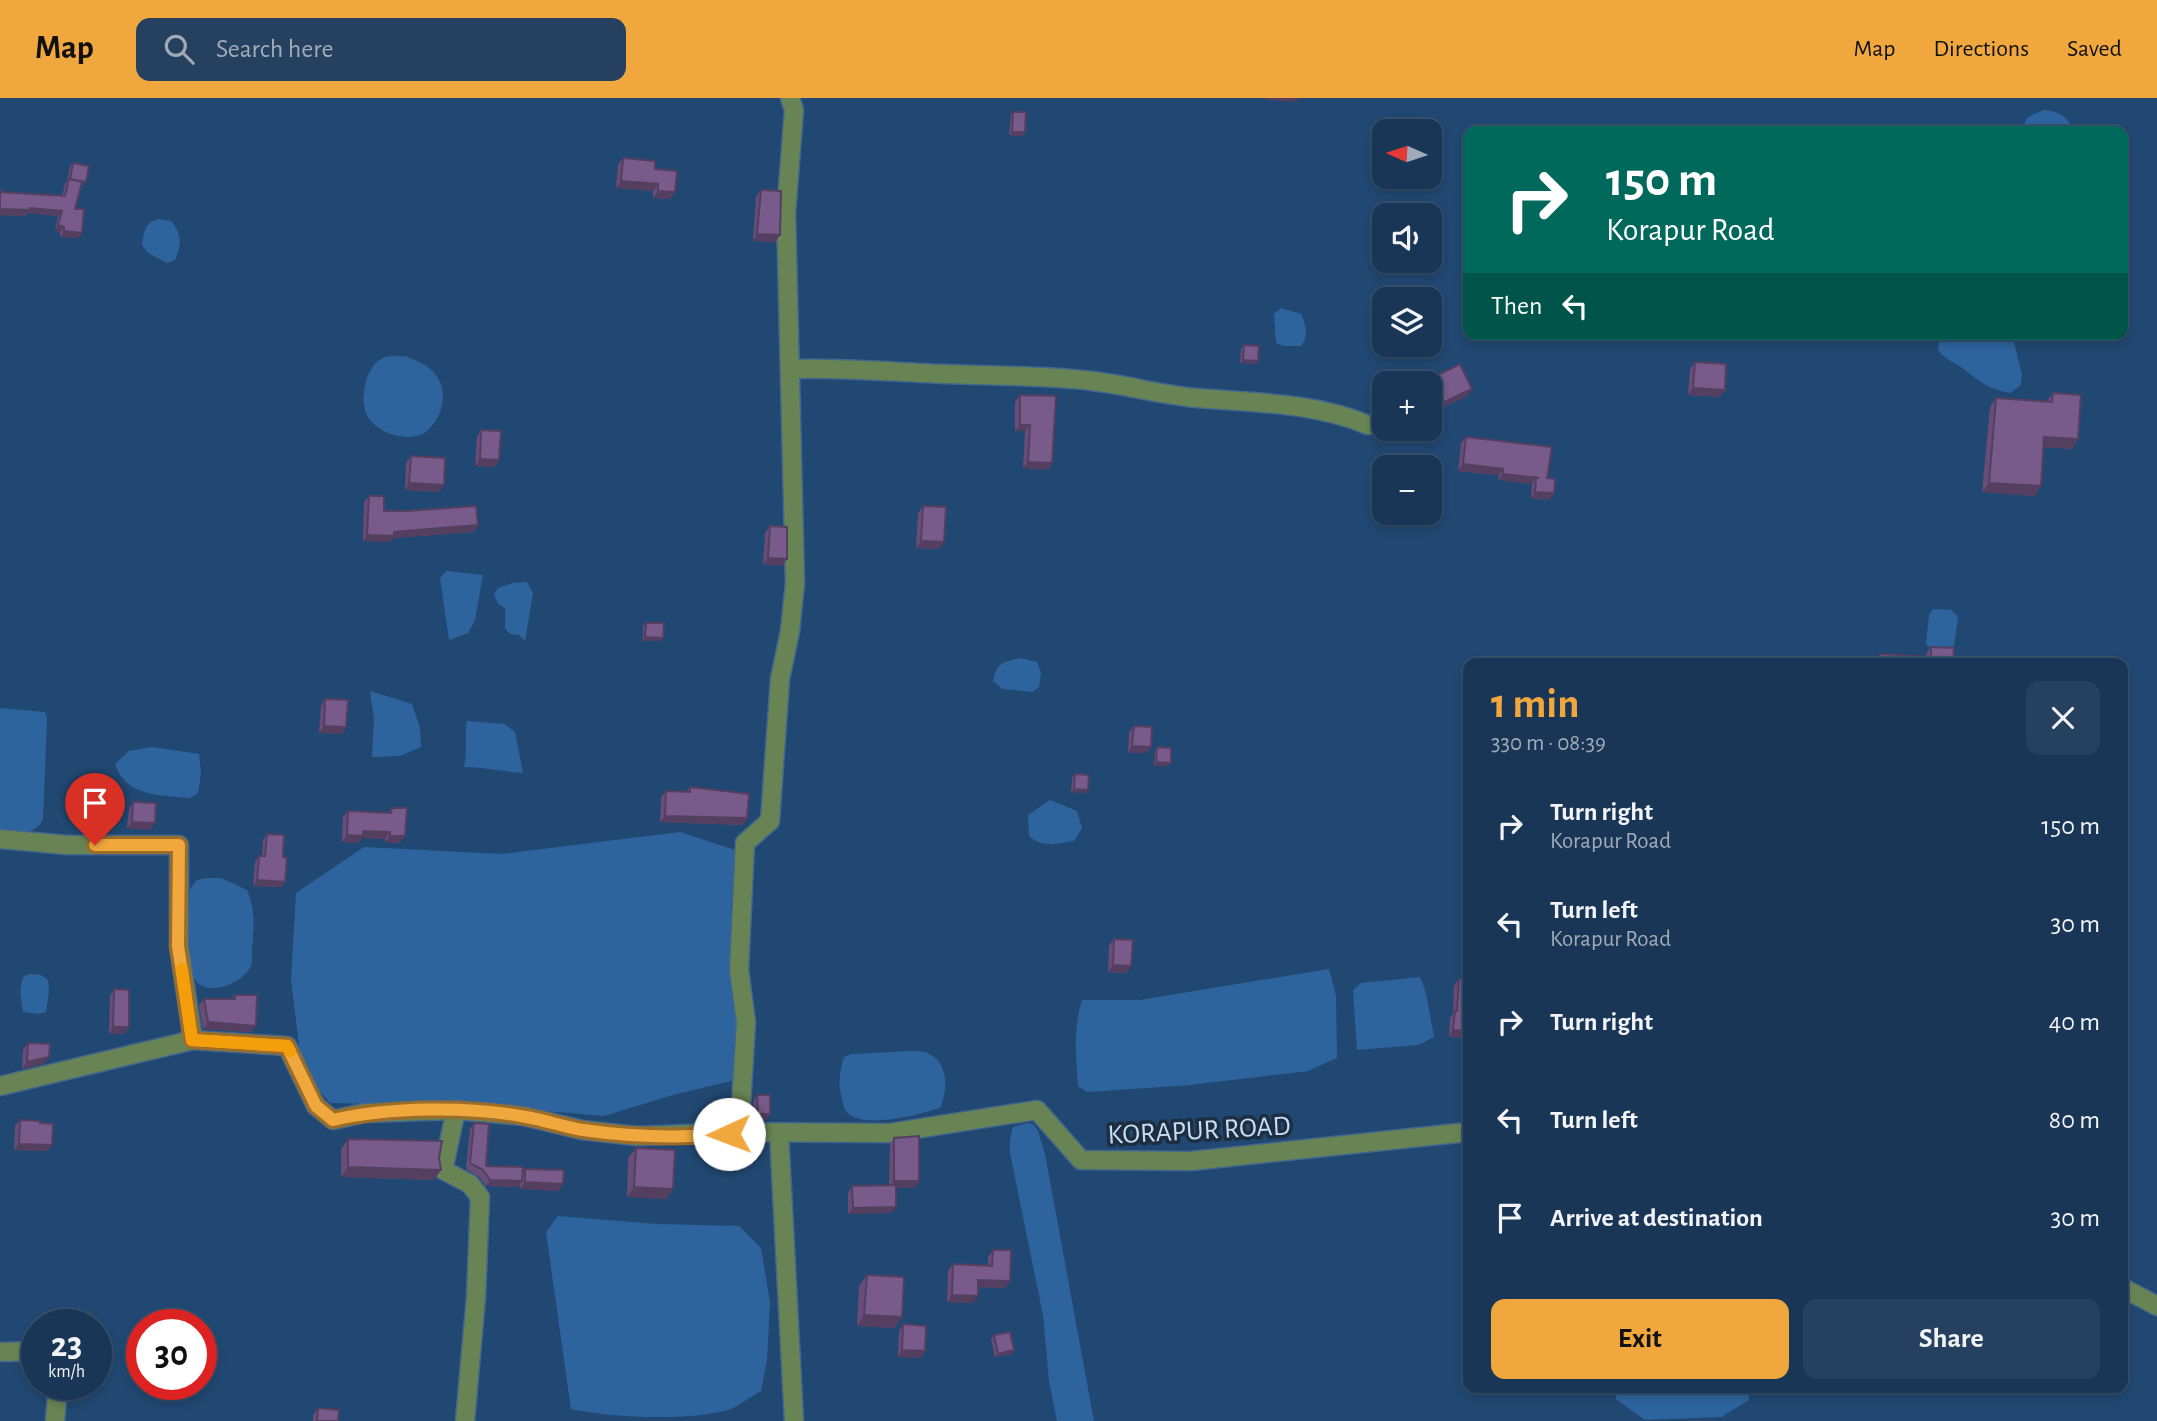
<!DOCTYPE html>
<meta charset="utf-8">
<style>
body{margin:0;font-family:"Alegreya Sans",sans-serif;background:#264160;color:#f1f3f6;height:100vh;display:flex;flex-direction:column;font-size:26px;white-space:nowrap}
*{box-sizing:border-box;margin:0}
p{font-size:23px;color:#9fabb9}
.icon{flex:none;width:38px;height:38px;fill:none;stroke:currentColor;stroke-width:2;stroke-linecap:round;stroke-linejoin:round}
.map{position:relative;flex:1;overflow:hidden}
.side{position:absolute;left:1463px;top:560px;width:665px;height:735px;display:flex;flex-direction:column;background:#193656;border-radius:14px;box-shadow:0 4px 10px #0003,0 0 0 2px #37506c}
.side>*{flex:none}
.top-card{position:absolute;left:1463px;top:28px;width:665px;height:214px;border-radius:14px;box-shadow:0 4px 10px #0003,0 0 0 2px #37506c;background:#00695c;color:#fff;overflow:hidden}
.needle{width:46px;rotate:273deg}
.fabs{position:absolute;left:1372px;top:21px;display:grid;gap:14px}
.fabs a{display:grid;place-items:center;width:70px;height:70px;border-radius:14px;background:#193656;box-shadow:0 4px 10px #0003,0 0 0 2px #37506c;font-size:35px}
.speed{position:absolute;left:21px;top:1211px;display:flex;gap:14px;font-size:35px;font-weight:700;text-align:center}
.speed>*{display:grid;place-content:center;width:91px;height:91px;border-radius:50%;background:#193656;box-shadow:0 4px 10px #0003,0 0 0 2px #37506c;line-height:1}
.speed small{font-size:18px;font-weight:400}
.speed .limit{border:10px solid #d22;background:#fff;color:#111}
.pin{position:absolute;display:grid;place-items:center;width:60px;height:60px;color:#fff;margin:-72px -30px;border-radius:50% 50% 50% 0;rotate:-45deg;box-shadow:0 0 7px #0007}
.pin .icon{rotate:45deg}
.me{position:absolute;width:77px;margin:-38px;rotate:268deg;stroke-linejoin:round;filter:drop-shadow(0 0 5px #0008)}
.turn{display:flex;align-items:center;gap:24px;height:147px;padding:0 28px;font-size:32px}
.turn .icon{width:91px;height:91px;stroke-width:2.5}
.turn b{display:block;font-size:49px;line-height:60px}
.then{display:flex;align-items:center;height:66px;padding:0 28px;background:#0003;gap:14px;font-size:26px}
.round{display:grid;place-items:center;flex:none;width:74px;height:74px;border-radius:14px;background:#264160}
.headline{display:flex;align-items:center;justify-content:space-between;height:119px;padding:0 28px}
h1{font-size:42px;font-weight:700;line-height:52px;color:#efa73e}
.action{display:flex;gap:14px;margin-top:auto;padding:14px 28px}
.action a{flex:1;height:80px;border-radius:14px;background:#efa73e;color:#111;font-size:28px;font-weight:700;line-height:80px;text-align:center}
.action a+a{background:#264160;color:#f1f3f6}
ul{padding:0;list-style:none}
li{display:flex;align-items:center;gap:21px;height:98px;padding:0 28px}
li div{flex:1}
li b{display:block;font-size:26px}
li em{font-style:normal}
header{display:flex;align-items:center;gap:42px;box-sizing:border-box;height:98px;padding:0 35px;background:#efa73e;color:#111}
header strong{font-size:33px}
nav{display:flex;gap:38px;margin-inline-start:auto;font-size:24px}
.search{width:490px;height:63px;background:#264160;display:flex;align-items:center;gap:18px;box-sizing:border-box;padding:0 24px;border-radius:14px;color:#9fabb9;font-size:26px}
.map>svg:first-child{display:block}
.water{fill:#2e649e}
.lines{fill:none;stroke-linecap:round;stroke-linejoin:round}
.minor-casing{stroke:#42668c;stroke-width:21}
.minor{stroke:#698454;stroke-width:18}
.wall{fill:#674d78}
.shaded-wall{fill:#543f61}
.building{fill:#785a8b;stroke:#543f61;stroke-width:2}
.route-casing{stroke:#9b6d28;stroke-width:18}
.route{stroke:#efa73e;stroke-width:12}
.slow{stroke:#f59e0b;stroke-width:12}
.labels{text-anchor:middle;stroke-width:7;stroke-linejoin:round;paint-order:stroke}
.street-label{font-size:28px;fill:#c7ddf6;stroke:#1d2e41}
</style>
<header>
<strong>Map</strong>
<div class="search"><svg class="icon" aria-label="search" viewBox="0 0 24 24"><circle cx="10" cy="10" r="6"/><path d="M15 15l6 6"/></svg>Search here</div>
<nav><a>Map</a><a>Directions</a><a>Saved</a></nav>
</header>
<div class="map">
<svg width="2157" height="1323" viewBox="0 0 2157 1323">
<rect width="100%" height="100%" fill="#214872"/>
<!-- water -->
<g class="water">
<path d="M2044 12C2059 13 2069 19 2073 33H2020L2028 19Z"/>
<path d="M159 121 171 123C182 137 182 145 175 162L167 165 148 155 142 147C144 133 145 124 159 121Z"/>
<path d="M1281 210 1301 216C1306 228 1309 237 1301 248H1285L1276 245 1274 216Z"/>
<path d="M1940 236H2012L2022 277 2020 288 2010 295C1987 290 1983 286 1965 272 1955 264 1946 263 1938 252Z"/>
<path d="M405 258C412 261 419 264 425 267 450 283 447 314 428 332 411 348 370 334 365 312 362 300 364 291 367 280 370 272 375 263 383 260 389 257 399 259 405 258Z"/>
<path d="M447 473 483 477 475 522 468 535 449 542 440 480Z"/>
<path d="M527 484 533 495 525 543 519 537 510 536 505 530V510L498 506 494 496 498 490 513 485Z"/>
<path d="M1933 511 1951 512 1958 519 1954 548 1935 553 1926 546 1929 517Z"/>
<path d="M1021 560 1037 564 1041 575 1039 589 1032 594 1003 591 993 583C997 564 1002 564 1021 560Z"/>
<path d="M370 593 412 606 420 630 421 649 400 658 372 659 374 621Z"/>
<path d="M0 610 45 614 47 619 43 721C35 739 16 734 0 733Z"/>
<path d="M467 623 504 626 515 634 523 675C503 674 485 669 464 669 468 653 464 638 467 623Z"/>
<path d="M152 649 199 656 201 676 198 695 190 700C160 697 126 699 115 666L129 653Z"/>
<path d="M1050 702 1077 713 1082 730 1074 743C1057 746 1043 750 1029 738L1028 717Z"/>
<path d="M680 734 735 752 731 813 739 926 735 982 673 997 604 1018 489 1008 330 1005 302 972 291 882 296 795 364 749 501 756Z"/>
<path d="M207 780H221L247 792C256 812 254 830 252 851 252 856 253 863 251 868 243 886 203 902 193 878 182 853 189 818 190 791L197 782Z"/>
<path d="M1329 871 1336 898 1337 960 1308 973 1190 987 1087 994 1078 988C1076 959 1073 931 1082 902H1140Z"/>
<path d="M30 876 41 877 48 882 49 893 46 914 39 916 23 914C21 901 18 889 24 878Z"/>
<path d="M1420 879 1426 895 1434 939 1418 947 1357 952 1353 892 1361 885Z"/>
<path d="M892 954C902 954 917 952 927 955 949 963 948 993 940 1010 919 1016 869 1031 849 1016 843 1012 843 1004 841 997 838 984 840 972 844 959L852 956Z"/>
<path d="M1027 1025 1033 1026 1038 1033 1045 1056 1094 1323H1057L1049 1283 1043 1217 1010 1055V1041L1013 1029Z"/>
<path d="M558 1118 657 1126 739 1128 761 1150 770 1204 767 1262 761 1293C750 1299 739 1308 728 1312 685 1323 615 1320 571 1311L546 1134Z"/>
<path d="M1615 1290H1748L1749 1302 1721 1319 1645 1322 1616 1301Z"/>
</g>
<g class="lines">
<!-- minor casing -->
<g class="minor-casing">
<g id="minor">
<path d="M790 271C842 269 892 274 944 276 993 278 1043 277 1092 283 1127 287 1161 297 1197 300 1255 305 1313 304 1368 327"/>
<path d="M0 741 67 747H179V848L193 942"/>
<path d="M0 988 193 942 287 948 316 1008 333 1022 364 1015 456 1012 524 1018 582 1032 636 1038 743 1034 890 1035 1037 1012 1081 1062 1191 1063 1468 1034"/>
<path d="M456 1012 443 1072 470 1086 480 1099 476 1199 465 1323"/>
<path d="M743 1034 741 1008 746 924 739 872 745 745 770 723 780 581 790 533 795 485 786 115 794 12 790 0"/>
<path d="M779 1035 794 1323"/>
<path d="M2123 1190 2157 1208"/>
<path d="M0 1254 37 1253"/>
<path d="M55 1323 58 1286"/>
</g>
</g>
<!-- minor -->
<use href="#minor" class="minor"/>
</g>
<!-- wall -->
<g class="wall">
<path d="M1013 14 1025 34 1023 38 1009 37 1011 17Z"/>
<path d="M623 60 655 71 670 101 653 100V93L616 90 618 67Z"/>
<path d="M73 65 84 88 81 87 75 111 78 140 60 139V134L55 133 58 118 27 115 26 118 0 117V89V94L62 98 65 86 67 83 70 68Z"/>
<path d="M761 92 775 144 753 143 756 99Z"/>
<path d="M1244 247 1258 263 1256 266 1240 265 1241 251Z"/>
<path d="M1695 264 1720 299 1688 297 1690 271Z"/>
<path d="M1428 282 1472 291 1467 298 1435 313 1430 301V285H1426Z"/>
<path d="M2053 295 2078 341 2072 351 2044 349 2035 398 1982 394 1990 309 1996 300 2047 303Z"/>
<path d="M1020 297 1052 365 1048 372 1023 370 1025 333H1015V304Z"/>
<path d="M481 332 499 362 494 369 475 368 477 339Z"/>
<path d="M1466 339 1547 380 1550 402 1531 400 1532 386 1498 382 1499 377 1458 373 1461 345Z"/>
<path d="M411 358 439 394 405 392 406 365Z"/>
<path d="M369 398 384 413 478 427 474 434 393 440 390 444 363 443 364 404Z"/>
<path d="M923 408 939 451 916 450 918 415Z"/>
<path d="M770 428 782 468 763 466 765 435Z"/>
<path d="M646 525 663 540 661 543H643V528Z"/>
<path d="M1931 549 1953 565H1875V563L1880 556 1926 558V556Z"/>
<path d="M325 601 346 629 342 636 319 635 321 608Z"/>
<path d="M1134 628 1151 649 1146 655H1128L1129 634Z"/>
<path d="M1157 649 1168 668H1154L1155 652Z"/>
<path d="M1075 676 1086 695 1071 694 1072 680Z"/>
<path d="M80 684 99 705 95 712 74 711 75 691Z"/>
<path d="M690 689 747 720 743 727 660 724 661 699 666 693H687Z"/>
<path d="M133 704 150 732 127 730 129 711Z"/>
<path d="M392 710 400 745 385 744V741L362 740 358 745 342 744 343 719 348 713 388 715Z"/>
<path d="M267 736 283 759 285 784 281 789 253 788 255 764 259 758H262L263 742Z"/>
<path d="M1114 841 1127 875 1108 874 1109 847Z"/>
<path d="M1459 881 1468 940 1449 939 1450 920 1453 916 1454 888Z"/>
<path d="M114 891 129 929 124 936H109L110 898Z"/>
<path d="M235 897 251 934 203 931 199 907 204 901H232Z"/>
<path d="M28 945 49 959 44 966 22 971 23 952Z"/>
<path d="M757 997 770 1016 765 1023H754L753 1004Z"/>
<path d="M20 1022 48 1053 14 1052 15 1028Z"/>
<path d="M474 1025 486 1068 523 1074 525 1071 559 1093 520 1091V1086L518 1089 486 1088 479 1079 466 1071 470 1031Z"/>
<path d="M894 1040 919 1083 914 1090H896L892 1115 848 1116V1095L852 1088 889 1087 890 1046Z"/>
<path d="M348 1041 434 1082 341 1079V1051Z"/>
<path d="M636 1050 673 1091 666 1101 627 1099 628 1060Z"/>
<path d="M993 1152 1010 1183 1005 1190 978 1189 973 1205 947 1204 948 1173 953 1166 988 1167V1159Z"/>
<path d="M867 1177 895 1230 857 1228 859 1188Z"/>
<path d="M903 1226 925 1253 921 1260 898 1259 899 1233Z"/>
<path d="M994 1237 1014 1252 1012 1256 995 1259 991 1241Z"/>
<path d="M318 1310 338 1323H313V1317Z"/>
</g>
<!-- shaded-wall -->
<g class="shaded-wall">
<path d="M1267 0H1299L1296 4 1265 2Z"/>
<path d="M1012 34H1025L1023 38 1009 37Z"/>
<path d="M621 83 658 86 653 93 616 90Z"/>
<path d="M658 93 675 94 670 101 653 100Z"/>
<path d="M30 110 62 113 58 118 27 115 26 118 0 117V111Z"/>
<path d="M58 127 64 129 60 134 55 133Z"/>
<path d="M64 133 82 135 78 140 60 139Z"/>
<path d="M757 136 780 137 775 144 753 143Z"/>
<path d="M1243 262 1258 263 1256 266 1240 265Z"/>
<path d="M1693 290 1725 292 1720 299 1688 297Z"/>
<path d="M1472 291 1467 298 1435 313 1440 306Z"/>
<path d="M1020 327H1030L1025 333H1015Z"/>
<path d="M2044 339 2078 341 2072 351 2038 348Z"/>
<path d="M480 361 499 362 494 369 475 368Z"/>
<path d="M1028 364 1052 365 1048 372 1023 370Z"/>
<path d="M1463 366 1503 371 1499 377 1458 373Z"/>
<path d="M1503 376 1536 379 1532 386 1498 382Z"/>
<path d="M409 385 444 387 439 394 405 392Z"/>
<path d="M1989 385 2041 388 2035 398 1982 394Z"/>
<path d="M1535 394 1554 395 1550 402 1531 400Z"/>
<path d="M478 427 474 434 393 440 390 444 363 443 367 437Z"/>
<path d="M921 443 944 444 939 451 916 450Z"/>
<path d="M768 460 787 461 782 468 763 466Z"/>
<path d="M645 539 663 540 661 543H643Z"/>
<path d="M324 628 346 629 342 636 319 635Z"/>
<path d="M1132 648 1151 649 1146 655H1128Z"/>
<path d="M1156 664 1171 665 1168 668H1154Z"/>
<path d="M1074 691 1088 692 1086 695 1071 694Z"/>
<path d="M79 704 99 705 95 712 74 711Z"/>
<path d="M665 718 747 720 743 727 660 724Z"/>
<path d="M132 724 155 725 150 732 127 730Z"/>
<path d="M363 733 390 734 385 741 362 740 358 745 342 744 347 737Z"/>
<path d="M390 738H405L400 745 385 744Z"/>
<path d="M257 782 285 784 281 789 253 788Z"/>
<path d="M1113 867 1131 868 1127 875 1108 874Z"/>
<path d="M208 924 256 928 251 934 203 931Z"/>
<path d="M113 929H129L124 936H109Z"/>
<path d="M1453 932 1468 933V940L1449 939Z"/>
<path d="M49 959 44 966 22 971 27 964Z"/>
<path d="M758 1016H770L765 1023H754Z"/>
<path d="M19 1046 52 1047 48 1053 14 1052Z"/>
<path d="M348 1069 441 1072 434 1082 341 1079Z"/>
<path d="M490 1082 522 1083 518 1089 486 1088Z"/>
<path d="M894 1083H919L914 1090H889Z"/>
<path d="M525 1084 563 1086 559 1093 520 1091Z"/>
<path d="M634 1089 673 1091 666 1101 627 1099Z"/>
<path d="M896 1109 892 1115 848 1116 853 1110Z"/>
<path d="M978 1182 1010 1183 1005 1190 973 1189Z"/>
<path d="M952 1197 978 1198 973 1205 947 1204Z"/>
<path d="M864 1217 902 1219 895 1230 857 1228Z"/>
<path d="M902 1252 925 1253 921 1260 898 1259Z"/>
<path d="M1014 1252 1012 1256 995 1259 998 1256Z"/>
</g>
<!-- building -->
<g class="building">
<path d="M1013 14H1026L1025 34H1012Z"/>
<path d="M623 60 655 63V71L677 73 675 94 658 93V86L621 83Z"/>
<path d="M73 65 89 68 86 84 70 81Z"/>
<path d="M69 81 82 84 75 111H84L82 135 64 133V129L58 127 62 113 30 110 29 112 0 111V89V94L65 98Z"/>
<path d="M761 92 781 93 780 137 757 136Z"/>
<path d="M1244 247 1259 248 1258 263 1243 262Z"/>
<path d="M1695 264 1726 266 1725 292 1693 290Z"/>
<path d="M1460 266 1472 291 1440 306 1428 282Z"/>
<path d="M2053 295 2081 297 2078 341 2044 339 2041 388 1989 385 1996 300 2052 304Z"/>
<path d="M1020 297 1056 298 1052 365 1028 364 1030 327H1020Z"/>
<path d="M481 332 501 333 499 362 480 361Z"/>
<path d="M1466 339 1552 349 1547 380 1555 381 1554 395 1535 394 1536 379 1539 380 1503 376V371L1463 366Z"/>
<path d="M411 358 445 360 444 387 409 385Z"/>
<path d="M369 398H384V413H407L476 408 478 427 394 434V438L367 437Z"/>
<path d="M923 408 946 409 944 444 921 443Z"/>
<path d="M770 428 787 429V461L768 460Z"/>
<path d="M646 525H664L663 540 645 539Z"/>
<path d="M1931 549 1954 550 1953 565H1879L1880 556 1931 559Z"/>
<path d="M325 601 348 602 346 629 324 628Z"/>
<path d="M1134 628 1152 629 1151 649 1132 648Z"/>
<path d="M1157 649 1171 650V665L1156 664Z"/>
<path d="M1075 676 1089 677 1088 692 1074 691Z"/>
<path d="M80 684 100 685 99 705 79 704Z"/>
<path d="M690 689 749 696 747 720 665 718 666 693 690 694Z"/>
<path d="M133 704 156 705 155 725 132 724Z"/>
<path d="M392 710H407L405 738H390V734L363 733V738L347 737 348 713 391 715Z"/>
<path d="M267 736 284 737 283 759 287 760 285 784 257 782 259 758H265Z"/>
<path d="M1114 841 1133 842 1131 868 1113 867Z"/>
<path d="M1459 881 1468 882V933L1453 932 1455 913H1457Z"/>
<path d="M114 891 129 892V929H113Z"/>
<path d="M235 897H257L256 928 208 924 204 901H235Z"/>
<path d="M28 945 50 946 49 959 27 964Z"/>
<path d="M757 997H770V1016H758Z"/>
<path d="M20 1022 40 1023V1025L53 1026 52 1047 19 1046Z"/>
<path d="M474 1025 489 1026 486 1068 523 1069 522 1083 490 1082 483 1072 470 1065Z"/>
<path d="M919 1038V1083H894V1040Z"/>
<path d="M348 1041 442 1043 439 1060 441 1072 348 1069Z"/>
<path d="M636 1050 675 1052 673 1091 634 1089Z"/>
<path d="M525 1071 564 1072 563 1086 525 1084Z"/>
<path d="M896 1087V1109L853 1110 852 1088Z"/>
<path d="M993 1152H1011L1010 1183 978 1182V1198L952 1197 953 1166 992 1168Z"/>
<path d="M867 1177 904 1179 902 1219 864 1217Z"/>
<path d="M903 1226 926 1228 925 1253 902 1252Z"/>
<path d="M1010 1234 1014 1252 998 1256 994 1237Z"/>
<path d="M318 1310 339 1312 338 1323H317Z"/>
</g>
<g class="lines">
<!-- route casing -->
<g class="route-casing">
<path id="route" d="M95 747H179L178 848 192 942 287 948 316 1008 333 1022C389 1009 469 1008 526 1019 545 1022 564 1029 583 1032 631 1039 681 1040 729 1036"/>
</g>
<!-- route -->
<use href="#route" class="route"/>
<!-- slow -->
<path class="slow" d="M182 871 192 942 287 948 290 953"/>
</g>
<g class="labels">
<!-- street labels -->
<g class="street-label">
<text transform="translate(1199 1031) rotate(-3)" y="10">KORAPUR ROAD</text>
</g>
</g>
</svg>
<div class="fabs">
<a><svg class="needle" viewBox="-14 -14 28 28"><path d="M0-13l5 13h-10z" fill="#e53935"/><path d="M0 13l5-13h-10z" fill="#9fabb9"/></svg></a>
<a><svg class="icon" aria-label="sound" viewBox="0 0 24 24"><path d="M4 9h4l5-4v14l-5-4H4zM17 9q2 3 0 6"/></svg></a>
<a><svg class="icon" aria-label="layers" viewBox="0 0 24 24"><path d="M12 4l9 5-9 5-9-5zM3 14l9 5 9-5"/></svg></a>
<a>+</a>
<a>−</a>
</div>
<div class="speed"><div>23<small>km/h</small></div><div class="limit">30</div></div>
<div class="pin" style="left:95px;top:747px;background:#d93025"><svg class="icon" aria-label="arrive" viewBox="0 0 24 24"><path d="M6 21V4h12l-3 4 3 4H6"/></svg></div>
<svg class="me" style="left:729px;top:1036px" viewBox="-20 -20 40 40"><circle r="19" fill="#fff"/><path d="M0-13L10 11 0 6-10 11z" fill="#efa73e"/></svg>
<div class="top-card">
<div class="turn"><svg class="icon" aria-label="right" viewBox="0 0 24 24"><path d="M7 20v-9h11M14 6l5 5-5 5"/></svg><div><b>150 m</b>Korapur Road</div></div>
<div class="then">Then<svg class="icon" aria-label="left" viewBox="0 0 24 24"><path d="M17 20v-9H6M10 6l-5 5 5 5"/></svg></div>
</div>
<section class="side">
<div class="headline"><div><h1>1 min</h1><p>330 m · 08:39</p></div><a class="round"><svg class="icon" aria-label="close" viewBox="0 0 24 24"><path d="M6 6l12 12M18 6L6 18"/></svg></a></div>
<ul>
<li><svg class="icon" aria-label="right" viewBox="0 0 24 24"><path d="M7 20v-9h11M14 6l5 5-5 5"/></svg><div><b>Turn right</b><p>Korapur Road</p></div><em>150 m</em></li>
<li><svg class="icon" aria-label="left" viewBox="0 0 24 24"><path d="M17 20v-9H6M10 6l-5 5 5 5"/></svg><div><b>Turn left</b><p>Korapur Road</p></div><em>30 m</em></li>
<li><svg class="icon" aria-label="right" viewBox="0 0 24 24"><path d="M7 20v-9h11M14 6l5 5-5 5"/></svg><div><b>Turn right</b></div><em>40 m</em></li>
<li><svg class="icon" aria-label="left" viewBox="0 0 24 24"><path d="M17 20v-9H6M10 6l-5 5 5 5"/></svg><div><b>Turn left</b></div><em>80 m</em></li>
<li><svg class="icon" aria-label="arrive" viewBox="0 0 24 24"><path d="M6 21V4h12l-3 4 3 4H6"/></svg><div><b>Arrive at destination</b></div><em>30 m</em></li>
</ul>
<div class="action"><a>Exit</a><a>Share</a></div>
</section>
</div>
